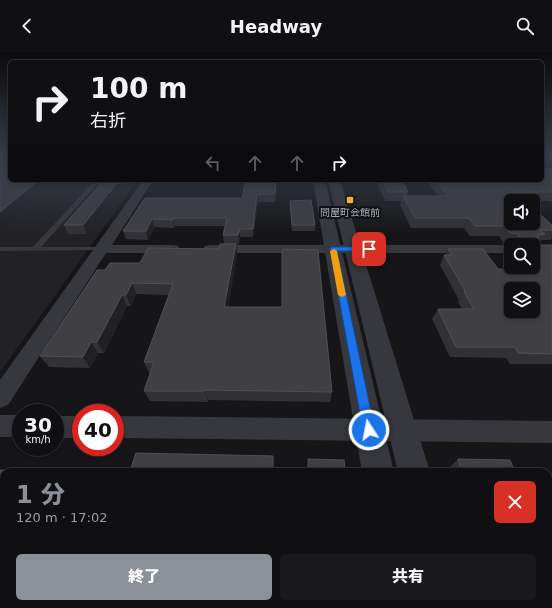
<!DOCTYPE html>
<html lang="ja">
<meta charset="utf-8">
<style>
body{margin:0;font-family:"DejaVu Sans","Noto Sans JP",sans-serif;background:#19191b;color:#f1f3f6;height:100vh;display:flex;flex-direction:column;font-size:15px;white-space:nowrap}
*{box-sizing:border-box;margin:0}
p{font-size:13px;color:#9c9d9f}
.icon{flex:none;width:22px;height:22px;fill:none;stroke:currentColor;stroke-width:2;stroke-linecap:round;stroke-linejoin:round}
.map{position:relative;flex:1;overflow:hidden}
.panel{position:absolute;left:0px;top:416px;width:552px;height:140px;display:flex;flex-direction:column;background:#101012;border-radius:12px 12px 0 0;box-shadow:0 2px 6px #0003,0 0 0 1px #303032}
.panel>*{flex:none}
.hud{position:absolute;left:8px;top:8px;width:536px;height:122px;border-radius:6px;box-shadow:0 2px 6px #0003,0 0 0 1px #303032;background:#101012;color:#f1f3f6;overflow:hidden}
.buttons{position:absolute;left:504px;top:142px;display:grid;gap:8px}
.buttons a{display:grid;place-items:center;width:36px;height:36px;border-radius:6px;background:#101012;box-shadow:0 2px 6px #0003,0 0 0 1px #303032;font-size:20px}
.speed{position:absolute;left:12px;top:352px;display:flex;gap:8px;font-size:20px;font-weight:700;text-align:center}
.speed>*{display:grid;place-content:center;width:52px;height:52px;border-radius:50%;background:#101012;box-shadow:0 2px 6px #0003,0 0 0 1px #303032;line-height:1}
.speed small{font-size:10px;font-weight:400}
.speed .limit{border:6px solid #d22;background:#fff;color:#111}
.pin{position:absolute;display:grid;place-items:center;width:34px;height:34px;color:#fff;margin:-17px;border-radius:8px;box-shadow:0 2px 6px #0006}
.me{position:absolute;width:44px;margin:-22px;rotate:349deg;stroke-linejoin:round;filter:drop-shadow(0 0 3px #0008)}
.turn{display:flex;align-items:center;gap:14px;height:84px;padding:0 16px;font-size:18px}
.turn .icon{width:52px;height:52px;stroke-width:2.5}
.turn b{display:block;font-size:28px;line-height:34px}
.lanes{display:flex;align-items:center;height:38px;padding:0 16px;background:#0003;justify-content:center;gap:20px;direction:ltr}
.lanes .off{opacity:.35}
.round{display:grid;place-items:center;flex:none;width:42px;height:42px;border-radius:6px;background:#19191b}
.headline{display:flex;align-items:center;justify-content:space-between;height:68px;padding:0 16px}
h1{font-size:24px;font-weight:800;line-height:30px;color:#8c9099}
.button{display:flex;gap:8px;margin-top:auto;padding:8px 16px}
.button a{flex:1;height:46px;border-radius:6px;background:#8c9099;color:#fff;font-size:16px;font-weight:800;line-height:46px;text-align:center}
.button a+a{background:#19191b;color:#f1f3f6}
header{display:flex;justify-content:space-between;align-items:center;height:52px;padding:0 16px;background:#101012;font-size:18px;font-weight:800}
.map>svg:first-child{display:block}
.built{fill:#222225}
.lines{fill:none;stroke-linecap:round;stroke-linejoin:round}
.service{fill:#37383d;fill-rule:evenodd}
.minor{fill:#37383d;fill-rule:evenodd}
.tertiary{fill:#37383d;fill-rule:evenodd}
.wall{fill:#323236}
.shaded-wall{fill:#212124}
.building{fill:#3f3f44;stroke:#4f5156;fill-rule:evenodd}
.route{fill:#1a73e8;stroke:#114b97}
.slow{fill:#f59e0b}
.poi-dot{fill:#f2b134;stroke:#111113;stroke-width:1.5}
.labels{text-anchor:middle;stroke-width:4;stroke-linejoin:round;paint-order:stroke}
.far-poi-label{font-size:10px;fill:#a8adb8;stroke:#111113}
</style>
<header><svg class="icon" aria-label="back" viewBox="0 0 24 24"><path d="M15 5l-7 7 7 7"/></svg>Headway<svg class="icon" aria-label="search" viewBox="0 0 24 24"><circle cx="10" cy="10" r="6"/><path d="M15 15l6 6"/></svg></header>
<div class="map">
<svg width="552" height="556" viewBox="0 0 552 556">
<rect width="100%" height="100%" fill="#161618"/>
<!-- built -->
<path class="built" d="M0 104 10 128H138L0 320Z"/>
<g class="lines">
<!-- service -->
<path class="service" d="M95 128H101L41 195H101L104 197 103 198 0 199V195H33Z"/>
<!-- minor -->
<g class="minor">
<path d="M542 104H552V110Z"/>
<path d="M143 128H153L112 193H173L178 194 180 197 178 200 173 201H106L8 353 0 356V328Z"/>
<path d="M210 193H512H511V201H210L205 200 203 197 205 194Z"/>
<rect x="0" y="363" width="21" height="22"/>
<rect x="55" y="364" width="26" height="22"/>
<path d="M115 364 552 369V391L115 386Z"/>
</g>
<!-- tertiary -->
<g class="tertiary">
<path d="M313 128H325L394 420H362Z"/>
<path d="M328 128H340L430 420H398Z"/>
<path d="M384 552H424L425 556H385Z"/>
<path d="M431 552H471L472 556H432Z"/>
</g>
</g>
<!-- wall -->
<g class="wall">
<path d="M552 117V151L550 149H511L552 173V186L551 188H541L539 192V193H552V312H510L506 306 450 305 432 267 438 257H462L458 250 459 248 440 213 444 203H446L448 197 498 217 526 218 524 215H533V193H512V192H504L499 184H470L464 176H411L400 153 401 149H385L376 128H402L408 140 407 144H438L426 128H542Z"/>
<path d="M104 128H133L130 132H116L119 140 87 182H68L64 173Z"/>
<path d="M246 128H277L275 150H258L253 185H240L239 192H224L223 183 225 174H175L174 176 155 175 148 188 126 187 123 179 145 146H242Z"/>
<path d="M290 149 315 173V179H292L290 154Z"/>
<path d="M236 192 237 202 228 255 332 340 330 350 208 348V350L150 349 144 339 151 321H149L144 310 169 243 136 242 131 254H127L104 301H98L90 316 49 315 40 304 105 218 219 197Z"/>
<path d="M308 407 345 420H308L307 413Z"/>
<path d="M458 407 515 420H452L450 415Z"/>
<path d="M497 552H548L552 556H498Z"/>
</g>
<!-- shaded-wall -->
<g class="shaded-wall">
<path d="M39 128H56L0 178V160Z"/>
<path d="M129 128H133L130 132Z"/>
<path d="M116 132 119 140 87 182 83 173Z"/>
<path d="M257 142 258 150 253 185V177Z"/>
<path d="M173 166 175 174 174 176 173 168Z"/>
<path d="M152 167 155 175 148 188 146 179Z"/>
<path d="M240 177V185L239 192 238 183Z"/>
<path d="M236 192 237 202 226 266 224 255Z"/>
<path d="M132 231 136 242 131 254 126 243Z"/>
<path d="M122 243 127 254 104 301 97 290Z"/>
<path d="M91 290 98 301 90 316 83 305Z"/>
<path d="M205 338 208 348V350L205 339Z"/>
</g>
<!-- building -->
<g class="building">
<path d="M0 104H10V128H39L0 160Z"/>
<path d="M542 117H552V140H515L525 149H511V171H533V156L552 173V178H540L545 182 538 183 539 193H552V302L518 301 515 295H456L438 257H474L464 240H466L444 203H452L448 197H483L498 217 543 218 533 207V193H520L519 191 518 182 510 181 504 174H475L469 166H415L403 144H448L436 128H523L525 129 531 128H542ZM511 237H533V259H511Z"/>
<path d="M104 128H112L116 132 83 173H64Z"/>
<path d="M246 128H276L275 142H257L253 177H240L238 183H223L227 166H173V168L152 167 146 179H123L145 146H242Z"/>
<path d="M382 128H402L408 140H388Z"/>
<path d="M311 148 315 173H292L290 149Z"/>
<path d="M220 192H236L224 255H282V197L318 198 332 340 205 338V339H144L154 310H144L173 232 132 231 126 243H122L97 290H91L83 305 40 304 97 218H105L110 211H140L148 196 219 197Z"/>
<path d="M136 401 273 404V420H4V552H284V556H0V418L130 419Z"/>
<path d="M308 407 344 408 345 420H309Z"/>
<path d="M458 407 510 408 515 420H462Z"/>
<path d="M548 490 552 498V556H512L510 552H548Z"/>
</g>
<!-- sky -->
<linearGradient id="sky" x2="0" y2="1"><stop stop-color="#0c0c0d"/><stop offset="0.57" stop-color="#363c48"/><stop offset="1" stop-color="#363c48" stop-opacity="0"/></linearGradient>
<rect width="552" height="182" fill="url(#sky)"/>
<!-- route -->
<path class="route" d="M331 195H369L372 197 369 199H337L375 378 373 382 369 384 365 382 363 378 330 197Z"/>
<!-- slow -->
<path class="slow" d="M334 197 337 199 346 243 342 245 338 243 330 199Z"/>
<!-- markers -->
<rect class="poi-dot" x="346" y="144" width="8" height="8" rx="2"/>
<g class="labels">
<!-- far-poi labels -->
<g class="far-poi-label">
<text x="350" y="164">問屋町会館前</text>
</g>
</g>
</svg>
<div class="buttons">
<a><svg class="icon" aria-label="sound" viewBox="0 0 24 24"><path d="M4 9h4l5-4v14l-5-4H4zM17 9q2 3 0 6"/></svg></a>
<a><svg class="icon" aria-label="search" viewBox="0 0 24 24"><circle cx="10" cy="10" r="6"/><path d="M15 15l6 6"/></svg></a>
<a><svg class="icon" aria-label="layers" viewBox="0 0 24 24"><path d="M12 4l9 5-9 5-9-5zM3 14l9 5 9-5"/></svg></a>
</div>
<div class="speed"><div>30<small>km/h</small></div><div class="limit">40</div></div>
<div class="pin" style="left:369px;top:197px;background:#d93025"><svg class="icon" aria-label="arrive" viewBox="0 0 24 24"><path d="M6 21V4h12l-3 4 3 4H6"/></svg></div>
<svg class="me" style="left:369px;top:378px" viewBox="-20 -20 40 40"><circle r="17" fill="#1a73e8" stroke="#fff" stroke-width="3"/><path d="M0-11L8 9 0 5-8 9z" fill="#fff"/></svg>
<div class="hud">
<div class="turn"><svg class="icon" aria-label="right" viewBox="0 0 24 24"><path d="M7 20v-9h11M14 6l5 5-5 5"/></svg><div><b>100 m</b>右折</div></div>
<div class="lanes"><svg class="icon off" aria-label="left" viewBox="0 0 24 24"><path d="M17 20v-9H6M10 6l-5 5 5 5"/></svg><svg class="icon off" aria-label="ahead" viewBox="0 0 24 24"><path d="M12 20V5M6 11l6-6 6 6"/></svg><svg class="icon off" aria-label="ahead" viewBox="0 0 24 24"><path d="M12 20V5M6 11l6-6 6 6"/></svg><svg class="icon" aria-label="right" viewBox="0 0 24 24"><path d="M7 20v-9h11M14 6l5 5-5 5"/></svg></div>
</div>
<section class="panel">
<div class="headline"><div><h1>1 分</h1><p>120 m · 17:02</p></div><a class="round" style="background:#d93025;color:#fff"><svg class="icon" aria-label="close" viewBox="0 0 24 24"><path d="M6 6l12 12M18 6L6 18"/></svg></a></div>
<div class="button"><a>終了</a><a>共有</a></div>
</section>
</div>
